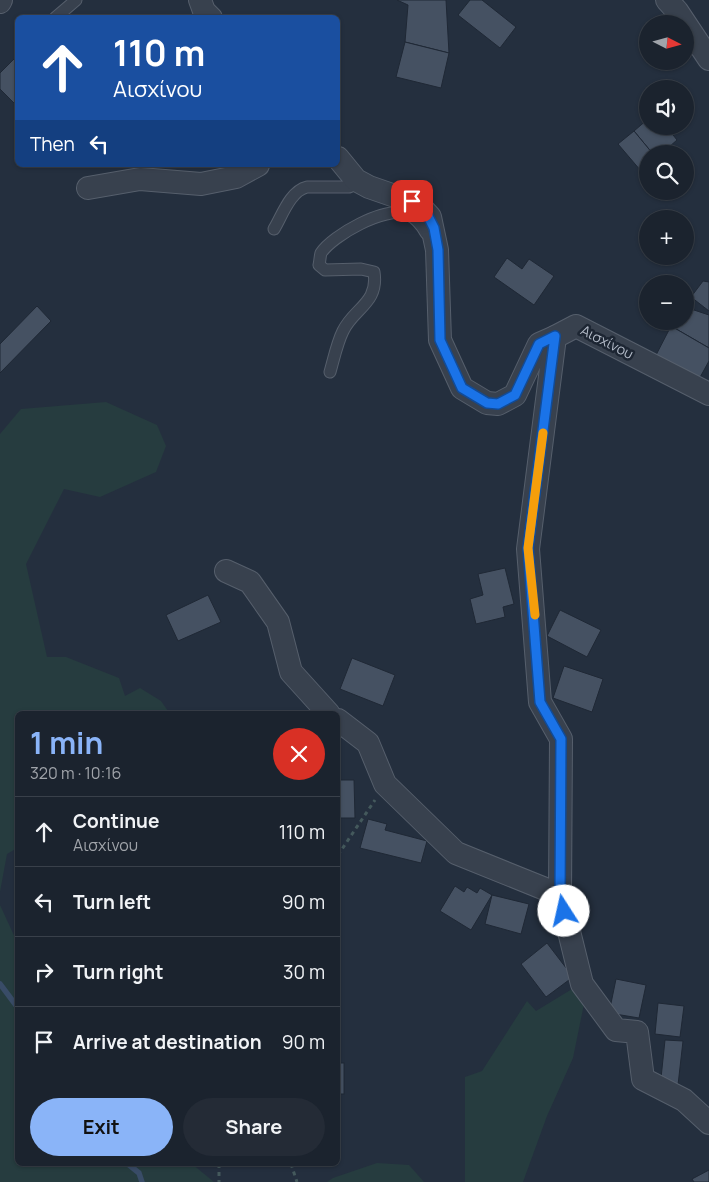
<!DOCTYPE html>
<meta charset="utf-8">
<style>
body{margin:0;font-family:Manrope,sans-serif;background:#242b36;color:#f1f3f6;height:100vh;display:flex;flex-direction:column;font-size:19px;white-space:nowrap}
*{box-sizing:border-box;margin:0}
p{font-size:16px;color:#a0a4aa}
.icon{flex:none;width:28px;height:28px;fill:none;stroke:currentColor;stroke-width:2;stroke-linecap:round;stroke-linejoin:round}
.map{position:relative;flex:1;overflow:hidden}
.details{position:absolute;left:15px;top:711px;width:325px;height:455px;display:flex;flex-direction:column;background:#1b232e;border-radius:8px;box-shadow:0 1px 4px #0004,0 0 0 1px #39404a}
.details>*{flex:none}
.hud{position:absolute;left:15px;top:15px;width:325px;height:152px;border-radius:8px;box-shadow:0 1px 4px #0004,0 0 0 1px #39404a;background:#1a4fa0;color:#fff;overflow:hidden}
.needle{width:32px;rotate:96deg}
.fabs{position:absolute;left:639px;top:15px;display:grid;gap:10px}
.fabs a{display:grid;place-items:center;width:55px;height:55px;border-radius:50%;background:#1b232e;box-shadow:0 1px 4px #0004,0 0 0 1px #39404a;font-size:25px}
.pin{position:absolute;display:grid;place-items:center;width:42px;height:42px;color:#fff;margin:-21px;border-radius:10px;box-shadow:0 2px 8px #0006}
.me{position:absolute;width:55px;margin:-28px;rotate:350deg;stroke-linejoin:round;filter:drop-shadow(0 0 4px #0008)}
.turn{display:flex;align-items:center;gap:18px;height:105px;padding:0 15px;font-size:22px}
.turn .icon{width:65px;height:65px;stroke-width:2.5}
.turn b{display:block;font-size:35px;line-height:42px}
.then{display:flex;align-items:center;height:48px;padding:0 15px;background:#0003;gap:10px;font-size:19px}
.round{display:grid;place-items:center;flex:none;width:52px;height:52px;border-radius:26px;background:#242b36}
.overview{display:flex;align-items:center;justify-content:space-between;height:85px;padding:0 15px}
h1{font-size:30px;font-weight:700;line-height:38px;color:#8ab4f8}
.cta{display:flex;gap:10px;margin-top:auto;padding:10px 15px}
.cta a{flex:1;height:58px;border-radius:30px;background:#8ab4f8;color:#111;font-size:20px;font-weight:700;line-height:58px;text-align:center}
.cta a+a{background:#242b36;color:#f1f3f6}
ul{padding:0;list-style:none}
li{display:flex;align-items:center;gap:15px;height:70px;padding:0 15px;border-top:1px solid #39404a}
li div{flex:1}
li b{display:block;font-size:19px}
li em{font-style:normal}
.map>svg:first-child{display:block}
.green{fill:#263c3f}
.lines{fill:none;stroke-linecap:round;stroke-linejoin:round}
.stream{stroke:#394c67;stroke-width:5.5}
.building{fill:#455162;stroke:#1f2835}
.lane-casing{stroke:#565f6c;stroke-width:13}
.street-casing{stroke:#565f6c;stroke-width:24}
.path{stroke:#44595c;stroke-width:3;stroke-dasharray:4 4;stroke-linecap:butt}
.lane{stroke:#38414e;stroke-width:11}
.street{stroke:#38414e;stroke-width:22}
.route-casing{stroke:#114b97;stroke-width:12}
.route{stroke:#1a73e8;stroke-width:9}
.slow{stroke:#f59e0b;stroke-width:9}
.labels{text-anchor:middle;stroke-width:5;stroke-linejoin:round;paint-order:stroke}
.street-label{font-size:14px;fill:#b4bcc9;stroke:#1d2633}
</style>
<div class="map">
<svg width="709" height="1182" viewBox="0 0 709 1182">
<rect width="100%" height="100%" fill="#242f3e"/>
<!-- green -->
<g class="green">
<path d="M106 402 157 425 166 446 156 472 100 497 64 489 26 564 47 657H66L119 678 125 696 140 688 161 701 170 714H18L17 848 7 854 0 892V434L21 409Z"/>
<path d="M0 905 17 942 18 1164H192L214 1182H0Z"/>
<path d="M577 986 585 999 573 1058 547 1116 523 1182H465V1077L482 1071 527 1001 536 1011Z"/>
<path d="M377 1163 409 1165 424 1182H327L333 1178Z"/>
</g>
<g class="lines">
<!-- stream -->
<g class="stream">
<path d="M0 984 18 1008"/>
<path d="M128 1164 139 1173 142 1182"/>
</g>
</g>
<!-- building -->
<g class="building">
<path d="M397 0H446L449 53 405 42 408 5Z"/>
<path d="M470 0H482L516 27 500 48 458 15Z"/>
<path d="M405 42 449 53 441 88 396 77Z"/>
<path d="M15 58 18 61V107L0 89V73Z"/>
<path d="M648 119V126H666L677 140 661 154H653L634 131Z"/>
<path d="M634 131 653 154H648V165L641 171 618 144Z"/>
<path d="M507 258 522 269 529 259 554 276 534 305 494 277Z"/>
<path d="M703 281 709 282V311L691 297Z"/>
<path d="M37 306 51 321 0 373V344Z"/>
<path d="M694 310 709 315V348L671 326 674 321H685V312Z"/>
<path d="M671 326 709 348V361L698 381 655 357Z"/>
<path d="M505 568 514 604 503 607 505 617 476 624 470 599 483 595 478 574Z"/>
<path d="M208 595 221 622 178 641 166 615Z"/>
<path d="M560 610 601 630 587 657 547 636Z"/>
<path d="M352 658 395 675 383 706 340 689Z"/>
<path d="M564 666 603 679 592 712 553 698Z"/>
<path d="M338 780H354L355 818H338Z"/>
<path d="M368 819 387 824 385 830 427 841 421 863 360 848Z"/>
<path d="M455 886 464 892 467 887 477 893 480 888 492 895 471 930 440 911Z"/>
<path d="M492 895 529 904 521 934 485 924Z"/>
<path d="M547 943 573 977 546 997 521 964Z"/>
<path d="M616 979 646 985 639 1018 609 1013Z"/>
<path d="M658 1003 684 1006 680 1037 655 1034Z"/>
<path d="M665 1040 683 1041 678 1085 661 1078Z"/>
<rect x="338" y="1063" width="6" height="31"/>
<path d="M709 1170V1182H694L692 1179Z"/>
</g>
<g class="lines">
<!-- lane casing -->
<g class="lane-casing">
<g id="lane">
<path d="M55 18 76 0"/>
<path d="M274 229C282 216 290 191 307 187H349L360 182"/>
<path d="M330 372C334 358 337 343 343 331 354 308 379 303 374 272L361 269 325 270 319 265C320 261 320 256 321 253 333 235 385 206 407 214 416 218 421 224 426 233"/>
</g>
</g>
<!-- street casing -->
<g class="street-casing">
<g id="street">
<path d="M200 0 204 11 211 18"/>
<path d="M667 0 677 11 709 59"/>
<path d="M0 2 1 0"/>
<path d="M338 158 356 180 369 187 418 204 430 217 437 250 440 340 462 388 487 403 498 404 515 395 539 344 555 337"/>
<path d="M88 188 140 179 201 184 236 177 258 165"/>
<path d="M709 394 576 326 555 337 528 549 540 702 561 739 560 895 582 984 616 1030 637 1032 643 1079 684 1100 709 1123"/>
<path d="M226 571 250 582 278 622 291 672 329 714"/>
<path d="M338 720 368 743 385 784 456 853 560 895"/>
</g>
</g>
<!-- path -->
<g class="path">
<path d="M338 855 375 800"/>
<path d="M219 1164V1182"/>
<path d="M291 1164 297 1182"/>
</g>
<!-- lane -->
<use href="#lane" class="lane"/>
<!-- street -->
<use href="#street" class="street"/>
</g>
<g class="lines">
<!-- route casing -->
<g class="route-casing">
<path id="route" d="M412 201 425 210 434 228 438 250 440 340 462 388 487 403 498 404 515 395 539 344 555 336 528 548 540 702 561 739 560 895 564 911"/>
</g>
<!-- route -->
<use href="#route" class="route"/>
<!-- slow -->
<path class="slow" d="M535 615 528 548 543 433"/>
</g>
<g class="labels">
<!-- street labels -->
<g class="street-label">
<text transform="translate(607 342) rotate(27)" y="5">Αισχίνου</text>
</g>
</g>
</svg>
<div class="fabs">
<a><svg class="needle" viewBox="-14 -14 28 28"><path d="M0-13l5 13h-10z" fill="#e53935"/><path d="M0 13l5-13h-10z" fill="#a0a4aa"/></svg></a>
<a><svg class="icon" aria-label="sound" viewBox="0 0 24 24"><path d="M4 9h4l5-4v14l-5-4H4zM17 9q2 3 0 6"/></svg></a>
<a><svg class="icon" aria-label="search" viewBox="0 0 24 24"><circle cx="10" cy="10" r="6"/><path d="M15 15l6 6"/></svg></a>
<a>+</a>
<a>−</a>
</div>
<div class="pin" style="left:412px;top:201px;background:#d93025"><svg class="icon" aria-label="arrive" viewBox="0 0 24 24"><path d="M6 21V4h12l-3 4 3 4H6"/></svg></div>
<svg class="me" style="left:564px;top:911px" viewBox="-20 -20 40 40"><circle r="19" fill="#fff"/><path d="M0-13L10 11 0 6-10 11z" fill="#1a73e8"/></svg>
<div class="hud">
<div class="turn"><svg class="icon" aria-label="ahead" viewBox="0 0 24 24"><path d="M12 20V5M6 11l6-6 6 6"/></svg><div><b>110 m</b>Αισχίνου</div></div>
<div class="then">Then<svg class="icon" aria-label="left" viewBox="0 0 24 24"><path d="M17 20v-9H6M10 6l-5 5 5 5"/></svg></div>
</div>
<section class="details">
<div class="overview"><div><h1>1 min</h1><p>320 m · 10:16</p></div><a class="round" style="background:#d93025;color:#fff"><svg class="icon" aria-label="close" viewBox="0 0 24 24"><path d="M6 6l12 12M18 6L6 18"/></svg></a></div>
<ul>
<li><svg class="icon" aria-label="ahead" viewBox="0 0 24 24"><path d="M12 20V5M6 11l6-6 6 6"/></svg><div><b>Continue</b><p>Αισχίνου</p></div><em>110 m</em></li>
<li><svg class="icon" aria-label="left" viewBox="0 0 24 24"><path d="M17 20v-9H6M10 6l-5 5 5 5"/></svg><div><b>Turn left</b></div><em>90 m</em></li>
<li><svg class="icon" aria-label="right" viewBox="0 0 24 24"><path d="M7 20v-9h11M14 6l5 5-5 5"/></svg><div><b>Turn right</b></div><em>30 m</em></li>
<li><svg class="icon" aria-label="arrive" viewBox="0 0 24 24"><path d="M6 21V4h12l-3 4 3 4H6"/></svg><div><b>Arrive at destination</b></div><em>90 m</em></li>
</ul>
<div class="cta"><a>Exit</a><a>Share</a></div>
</section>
</div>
